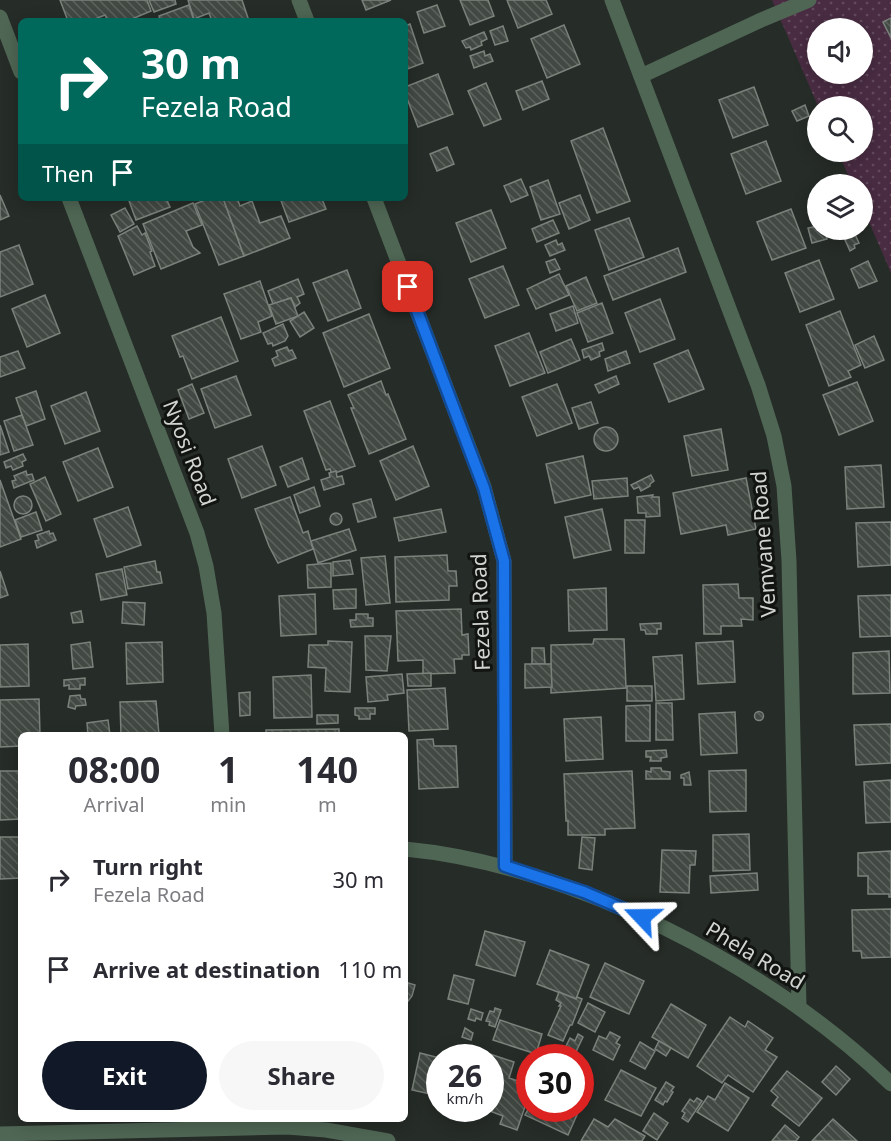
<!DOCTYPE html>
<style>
body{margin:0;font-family:"Noto Sans",sans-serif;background:#f7f7f7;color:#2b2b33;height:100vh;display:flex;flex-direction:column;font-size:22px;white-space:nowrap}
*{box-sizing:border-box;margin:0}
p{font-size:20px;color:#7c7c81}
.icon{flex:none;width:33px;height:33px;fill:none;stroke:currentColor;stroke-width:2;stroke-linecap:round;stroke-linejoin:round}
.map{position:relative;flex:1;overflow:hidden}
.sheet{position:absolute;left:18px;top:732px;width:390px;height:390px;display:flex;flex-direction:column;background:#fff;border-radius:9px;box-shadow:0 3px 15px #0003}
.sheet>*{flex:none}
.top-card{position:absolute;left:18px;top:18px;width:390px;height:183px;border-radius:9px;box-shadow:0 3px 15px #0003;background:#00695c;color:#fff;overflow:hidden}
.tools{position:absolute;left:807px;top:18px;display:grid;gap:12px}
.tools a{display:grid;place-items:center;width:66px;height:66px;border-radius:50%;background:#fff;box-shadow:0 3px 15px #0003;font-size:30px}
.speed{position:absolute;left:426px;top:1044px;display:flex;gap:12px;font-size:30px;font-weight:700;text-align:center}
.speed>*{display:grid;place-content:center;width:78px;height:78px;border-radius:50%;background:#fff;box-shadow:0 3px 15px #0003;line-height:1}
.speed small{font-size:15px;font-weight:400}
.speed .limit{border:9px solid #d22;background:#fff;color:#111}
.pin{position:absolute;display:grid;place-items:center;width:51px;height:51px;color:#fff;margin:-26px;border-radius:12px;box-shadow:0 3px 9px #0006}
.me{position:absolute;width:66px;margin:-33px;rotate:293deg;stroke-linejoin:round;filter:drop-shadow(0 0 4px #0008)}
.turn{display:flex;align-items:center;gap:21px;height:126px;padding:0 24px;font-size:27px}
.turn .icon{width:78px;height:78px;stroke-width:2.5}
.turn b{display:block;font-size:42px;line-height:51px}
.then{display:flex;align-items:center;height:57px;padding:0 24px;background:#0003;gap:12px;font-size:22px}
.eta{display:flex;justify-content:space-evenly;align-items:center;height:102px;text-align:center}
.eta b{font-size:36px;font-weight:700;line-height:42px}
.cta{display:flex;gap:12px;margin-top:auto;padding:12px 24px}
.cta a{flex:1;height:69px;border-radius:36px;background:#111827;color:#fff;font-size:24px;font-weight:700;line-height:69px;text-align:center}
.cta a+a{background:#f7f7f7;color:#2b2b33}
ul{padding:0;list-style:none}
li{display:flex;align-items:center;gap:18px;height:90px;padding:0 24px}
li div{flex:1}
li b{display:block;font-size:22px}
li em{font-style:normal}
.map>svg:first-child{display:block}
.grass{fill:url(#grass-dots);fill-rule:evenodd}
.building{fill:url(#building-back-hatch);stroke:#7b827c;stroke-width:1.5}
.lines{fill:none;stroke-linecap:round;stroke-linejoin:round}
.lane{stroke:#4f6654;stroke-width:15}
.street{stroke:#4f6654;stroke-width:15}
.route-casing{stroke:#114b97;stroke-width:15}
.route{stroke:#1a73e8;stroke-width:10}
.labels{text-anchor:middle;stroke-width:6;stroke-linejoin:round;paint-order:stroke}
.street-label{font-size:21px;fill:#d1d5d2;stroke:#111411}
</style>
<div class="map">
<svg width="891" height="1141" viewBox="0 0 891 1141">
<defs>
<pattern id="grass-dots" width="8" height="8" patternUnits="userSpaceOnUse" patternTransform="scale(1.5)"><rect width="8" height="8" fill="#492c42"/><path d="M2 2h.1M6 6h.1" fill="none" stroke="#624a5c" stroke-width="1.8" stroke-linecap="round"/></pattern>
<pattern id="building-back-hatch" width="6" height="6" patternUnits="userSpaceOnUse" patternTransform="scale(1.5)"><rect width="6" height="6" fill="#424943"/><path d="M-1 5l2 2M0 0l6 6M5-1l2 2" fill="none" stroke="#5c625d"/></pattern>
</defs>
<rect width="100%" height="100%" fill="#262c27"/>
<!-- grass -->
<path class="grass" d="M772 0H891V273L863 208 862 184H852L838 152H862V106H818ZM818 28H862V74H818Z"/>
<!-- building -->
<g class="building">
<path d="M60 0H147L151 11 127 21H108L105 15 90 21H68Z"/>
<path d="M149 0H175L176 4 154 12Z"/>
<path d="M188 0H242L249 21H212L209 13 194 19Z"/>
<path d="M362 0H391L366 10Z"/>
<path d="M460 0H488L494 16 470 25Z"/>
<path d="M507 0H546L552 14 518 28Z"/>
<path d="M189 5 194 21H160L159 16Z"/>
<path d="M437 5 445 26 424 33 417 12Z"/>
<path d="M891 18V38L883 22Z"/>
<path d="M410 24 423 63 405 70V26Z"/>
<path d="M564 25 580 64 547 78 531 39Z"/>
<path d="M503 26 508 41 495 45 490 31Z"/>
<path d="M484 32 487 39 481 42 482 45 471 50 470 47 466 48 462 41Z"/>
<path d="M484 51 485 56 490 54 493 61 474 68 470 56Z"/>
<path d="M438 74 453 114 418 127 405 93V87Z"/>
<path d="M542 81 549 99 523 110 516 91Z"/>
<path d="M486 83 501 119 484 126 468 91Z"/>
<path d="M754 87 768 125 733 138 719 100Z"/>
<path d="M805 105 809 116 797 121 792 111Z"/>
<path d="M603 128 630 201 597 213 571 141Z"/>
<path d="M766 141 781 181 746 194 731 154Z"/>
<path d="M447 147 454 164 437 171 430 154Z"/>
<path d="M521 179 528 195 511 202 504 186Z"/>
<path d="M548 180 560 214 541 220 530 187Z"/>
<path d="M0 195 9 216 0 220Z"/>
<path d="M580 195 590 220 569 229 559 203Z"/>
<path d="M128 198H166L170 207 136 220Z"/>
<path d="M210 198H223L244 256 219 265 195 204Z"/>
<path d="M223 198H237L240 206 252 201 260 223 281 216 290 238 244 256Z"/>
<path d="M280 198H326L322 199 326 209 289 222Z"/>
<path d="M193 203 202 225 186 231 193 247 200 253 161 269 143 224Z"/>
<path d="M125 208 134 224 120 232 111 215Z"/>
<path d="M791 209 806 248 772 260 757 222Z"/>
<path d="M491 210 506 248 471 262 456 223Z"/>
<path d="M629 218 644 257 609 270 595 230Z"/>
<path d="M553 220 559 233 537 242 532 229Z"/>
<path d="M137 226 142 235 145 233 152 251 150 252 155 266 134 275 118 236Z"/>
<path d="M818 226V230H824L827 239 812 243 808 228Z"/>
<path d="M848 230 849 233 853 230 859 243 854 245 855 248 850 251 841 231Z"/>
<path d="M556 240 558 245 562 243 565 250 550 256 545 245Z"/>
<path d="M19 245 33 284 0 297V252Z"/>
<path d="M678 248 686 272 613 300 604 276Z"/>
<path d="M555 259 560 269 550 273 546 262Z"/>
<path d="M819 260 834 299 800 312 785 273Z"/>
<path d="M868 261 877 281 859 288 851 269Z"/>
<path d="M503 266 519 305 485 318 469 279Z"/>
<path d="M347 270 361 308 328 321 313 283Z"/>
<path d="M559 274 569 295 536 309 527 289Z"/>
<path d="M586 277 597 303 577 311 566 286Z"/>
<path d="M298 279 304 294 297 297 300 303 295 307 291 298 273 304 268 291Z"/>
<path d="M260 281 272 316 258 322 261 332 241 339 224 294Z"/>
<path d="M45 295 60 333 27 347 12 309Z"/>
<path d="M291 298 298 316 276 324 269 305Z"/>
<path d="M660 299 675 339 640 352 625 313Z"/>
<path d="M602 303 613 333 588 342 577 313Z"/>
<path d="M573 306 578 323 556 331 550 314Z"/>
<path d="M840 311 861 365 848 371 851 377 829 386 806 325Z"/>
<path d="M304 312 314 328 300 337 290 321Z"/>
<path d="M369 314 390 368 344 387 323 333Z"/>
<path d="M221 317 238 361 192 379 183 356 180 357 172 336Z"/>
<path d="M283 324 288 336 285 341 273 346 272 343 268 344 263 333Z"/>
<path d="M529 333 545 373 510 386 495 346Z"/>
<path d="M874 336 884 360 865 368 855 345Z"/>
<path d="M571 339 580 360 548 373 540 352Z"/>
<path d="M602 343 604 350 599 352 600 356 591 360 589 356 584 358 582 350Z"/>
<path d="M287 347 289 351 292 350 296 358 275 366 272 359 278 356 276 351Z"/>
<path d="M688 350 704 389 669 402 654 364Z"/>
<path d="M18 351 25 368 0 377V357Z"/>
<path d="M626 351 630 363 608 371 605 359Z"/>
<path d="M236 376 251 415 215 428 201 389Z"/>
<path d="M616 376 619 384 599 393 595 385Z"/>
<path d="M381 381 386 395 388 394 406 439 369 454 351 408H354L348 395Z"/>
<path d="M857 382 873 421 839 435 823 395Z"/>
<path d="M192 384 204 413 189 419 178 390Z"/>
<path d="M557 384 572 423 537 436 522 397Z"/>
<path d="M36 391 45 419 26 426 16 398Z"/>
<path d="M86 392 100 431 65 444 51 406Z"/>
<path d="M330 401 355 466 332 474 330 469 326 470 304 411Z"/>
<path d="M591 402 598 423 579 429 572 408Z"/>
<path d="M22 415 33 445 14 451 4 421Z"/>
<path d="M0 425 9 452 0 455Z"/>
<circle cx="606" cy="439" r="12"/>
<path d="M721 429 728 470 692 476 684 436Z"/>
<path d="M262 446 276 485 242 498 228 459Z"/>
<path d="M413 446 429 486 396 500 380 461Z"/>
<path d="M98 448 113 487 78 501 63 462Z"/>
<path d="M23 454 26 460 22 462 23 466 13 470 11 466 6 468 4 462Z"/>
<path d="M583 456 591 495 555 503 546 464Z"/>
<path d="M302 458 309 479 288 487 280 467Z"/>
<path d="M881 465 884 507 847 509 845 467Z"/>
<path d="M26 471 27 475 32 474 34 480 14 488 12 481 16 480 14 476Z"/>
<path d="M336 471 337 477 342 476 344 484 324 490 321 480 330 477 329 473Z"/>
<path d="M651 475 654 481 650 484V486L641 491 639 487 634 489 631 485Z"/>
<path d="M45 477 61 514 46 521 30 484Z"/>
<path d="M627 478 628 496 594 499 592 481Z"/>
<path d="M746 478 756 529 728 535 726 525 681 534 673 493Z"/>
<path d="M0 480 21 539 0 547Z"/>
<path d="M314 487 320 506 300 513 294 495Z"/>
<path d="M653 495 652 497H659L660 516 646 517V513H638L637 497Z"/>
<circle cx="23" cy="505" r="9"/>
<path d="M290 497 303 533 308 531 313 549 278 563 269 546 255 509Z"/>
<path d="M371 499 376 517 358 522 353 504Z"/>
<path d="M128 507 141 545 107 557 94 519Z"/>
<path d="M441 509 446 532 399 541 394 518Z"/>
<path d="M602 509 611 550 574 558 565 517Z"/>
<path d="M36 512 42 530 21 537 15 520Z"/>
<circle cx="336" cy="519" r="6"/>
<path d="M625 520H645L644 553H625Z"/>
<path d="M891 522V565L858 567 856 523Z"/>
<path d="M349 529 356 550 318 563 311 541Z"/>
<path d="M49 531 50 534 53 533 56 540 37 548 35 541 39 540 37 535Z"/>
<path d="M447 555 448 571H456L457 586H449V600L396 602 395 557Z"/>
<path d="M385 556 390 603 366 605 361 558Z"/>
<path d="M350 560 353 574 333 576V562Z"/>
<path d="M155 561 157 572H160L162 583 128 589 124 567Z"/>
<path d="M331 563V587L308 588 307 565Z"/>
<path d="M122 569 127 595 101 600 96 574Z"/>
<path d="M0 571 8 595 0 598Z"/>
<path d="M738 584 739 598H753V620L741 619 742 626H721V634H704L703 585Z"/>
<path d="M606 588 607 630 569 631 568 590Z"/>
<path d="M356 589V608L334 609 333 590Z"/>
<path d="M315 594 316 634 281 636 279 596Z"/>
<path d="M891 595V636L860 637 858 596Z"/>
<path d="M123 602 145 603 144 625 122 623Z"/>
<path d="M461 609 462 635 468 634 469 655H462V659H454L455 673 423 674V660L398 661 396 611Z"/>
<path d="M81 611 83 622 73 623 71 613Z"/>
<path d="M356 614H368V618H373V626L351 627 350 620H356Z"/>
<path d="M661 623V629H657V634H646L645 630H641L640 624Z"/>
<path d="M365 636H391L387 671 366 670Z"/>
<path d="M594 639H624L626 688 551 693V645L593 644Z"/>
<path d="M328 641 352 642 350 692 325 691 326 668 308 667 309 645H328Z"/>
<path d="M733 641 735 682 698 684 696 643Z"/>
<path d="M90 642 93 667 73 669 71 645Z"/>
<path d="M162 642 163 682 127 684 126 643Z"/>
<path d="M28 644 29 686 0 687V645Z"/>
<path d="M532 648H544L545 664H532Z"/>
<path d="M889 651 890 693 853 694V653Z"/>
<path d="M682 655 684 699 656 701 653 657Z"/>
<path d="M525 664H551L552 687 525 688Z"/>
<path d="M431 673V686H408L407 674Z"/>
<path d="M402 674 404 693 387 695 388 700 368 702 366 677Z"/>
<path d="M311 675 312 717 274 718 273 677Z"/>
<path d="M85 678V685H80V689H69V685L64 686V680Z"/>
<rect x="627" y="686" width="25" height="15"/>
<path d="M445 688 448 729 409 731 407 690Z"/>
<path d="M250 692V715L240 716 239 693Z"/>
<path d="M80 695 81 699H85L86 705 76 706 75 709 68 707 70 696Z"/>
<path d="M39 699 40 735H21V746L0 747V700Z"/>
<path d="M156 701 159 735H121L120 702Z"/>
<path d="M656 703H672L673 740H656Z"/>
<path d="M650 705V741H626V706Z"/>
<path d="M355 708H375V714H370V719H359V716L355 715Z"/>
<circle cx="759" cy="716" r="4.5"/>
<path d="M735 712 737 753 701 755 699 714Z"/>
<path d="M317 715H338V723L317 724Z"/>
<path d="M601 717 603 759 566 761 564 719Z"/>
<path d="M108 720 110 735H88L87 723Z"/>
<path d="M891 724V763L856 765 854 725Z"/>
<path d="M339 729V735H266V730Z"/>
<path d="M433 739 434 746H456L458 787 419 789 417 740Z"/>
<path d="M666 750 667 757 661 758V761H650L651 757H646V751Z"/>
<path d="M651 768H661L662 771 670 772V779H646V771L651 772Z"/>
<path d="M746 770V811L710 812 709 771Z"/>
<path d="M0 771H21V819L0 820Z"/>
<path d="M632 771 635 828 605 829V835H568V821H566L564 774Z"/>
<path d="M689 772 691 785H684V778H681V775Z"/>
<path d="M891 780V822L866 823 864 782Z"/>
<path d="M749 834 750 870 713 871V835Z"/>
<path d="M0 837H21V878L0 879Z"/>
<path d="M582 837 595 838 592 870 579 868Z"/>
<path d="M662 850 696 851 695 865H690L689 893 660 892Z"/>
<path d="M891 851V897H889V894H868V876H858V853Z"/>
<path d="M757 873 758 890 711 893 710 876Z"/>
<path d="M891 909V957L862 958 861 951H853L852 910Z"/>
<path d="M485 931 525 942 515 976 476 965Z"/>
<path d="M550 950 589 965 576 999 537 984Z"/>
<path d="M605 963 644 981 629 1014 590 997Z"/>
<path d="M454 975 474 980 468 1004 448 999Z"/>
<path d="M405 982 415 985 412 996 405 1005Z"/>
<path d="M559 992 576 999 577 997 582 999 572 1025H570L563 1041 548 1035 561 1006H559L561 1003 556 1000Z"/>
<path d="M588 1003 605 1012 595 1032 578 1023Z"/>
<path d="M671 1004 706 1025 688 1058 652 1037Z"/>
<path d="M495 1008 501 1010 495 1027 489 1025 490 1022 486 1021 490 1011 494 1012Z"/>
<path d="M471 1009 483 1013 481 1020 476 1018 475 1021 468 1019Z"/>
<path d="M730 1017 745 1027 748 1021 773 1038 765 1050 777 1057 753 1092 728 1075 722 1083 697 1066Z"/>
<path d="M500 1020 542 1034 536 1054 493 1040Z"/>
<path d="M465 1028 473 1033 471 1040 462 1037Z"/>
<path d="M610 1032 620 1037 616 1043 620 1045 613 1060 593 1050 599 1036 606 1039Z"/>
<path d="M578 1034 583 1037 573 1058H564L558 1054 562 1046 565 1048 570 1038 575 1041Z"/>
<path d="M659 1041 671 1048 666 1056 655 1049Z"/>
<path d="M640 1042 655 1051 645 1069 630 1061Z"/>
<path d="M484 1052 514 1062 509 1078 530 1085V1092L517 1130 500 1124 503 1116 482 1108H490V1058H482Z"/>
<path d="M420 1053 440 1058V1096L412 1090Z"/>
<path d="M836 1066 850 1079 836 1095 822 1082Z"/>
<path d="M621 1070 656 1088 641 1116 605 1100Z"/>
<path d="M787 1071 822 1098 799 1126 772 1105 778 1097 771 1091Z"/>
<path d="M666 1082 674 1087 671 1091 673 1092 667 1102 665 1101 663 1105 655 1100Z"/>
<path d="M725 1083 749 1098 728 1131 697 1112 708 1096 715 1100Z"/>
<path d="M697 1098 702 1101 688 1122 682 1118 685 1113 682 1111 690 1099 694 1102Z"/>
<path d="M530 1106V1108H580L568 1135 525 1115Z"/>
<path d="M654 1113 668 1123 657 1140 643 1131Z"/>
<path d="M594 1119 608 1127 615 1119 645 1136 642 1141H581Z"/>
<path d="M833 1119 857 1141H812Z"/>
<path d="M785 1125 799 1137 796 1141H772Z"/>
</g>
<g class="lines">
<!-- lane -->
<path class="lane" d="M641 76 759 21 809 0"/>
<!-- street -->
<g class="street">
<path d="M299 0 307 21"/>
<path d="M612 0 758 385 774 436 784 486 789 561 799 1007"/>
<path d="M0 17 21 72"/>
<path d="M69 198 197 533 206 566 214 613 222 735"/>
<path d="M374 198 484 487 504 561 505 866"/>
<path d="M405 849C573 865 771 967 891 1084"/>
<path d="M0 1134 287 1127 326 1130 388 1141"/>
</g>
</g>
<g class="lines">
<!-- route casing -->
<g class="route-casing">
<path id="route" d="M408 287 484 488 504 561 505 866 584 892 642 917"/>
</g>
<!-- route -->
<use href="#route" class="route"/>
</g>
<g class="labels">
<!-- street labels -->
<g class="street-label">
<text transform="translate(189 453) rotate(69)" y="7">Nyosi Road</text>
<text transform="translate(764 544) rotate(-94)" y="7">Vemvane Road</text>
<text transform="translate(481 612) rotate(-92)" y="7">Fezela Road</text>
<text transform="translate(755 956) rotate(31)" y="7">Phela Road</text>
</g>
</g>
</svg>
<div class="tools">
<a><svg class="icon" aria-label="sound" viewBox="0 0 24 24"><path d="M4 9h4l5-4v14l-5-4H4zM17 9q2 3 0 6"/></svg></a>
<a><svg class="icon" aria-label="search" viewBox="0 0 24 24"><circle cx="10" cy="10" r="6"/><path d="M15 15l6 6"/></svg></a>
<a><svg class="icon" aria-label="layers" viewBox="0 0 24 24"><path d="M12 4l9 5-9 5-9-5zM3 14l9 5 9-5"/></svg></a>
</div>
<div class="speed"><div>26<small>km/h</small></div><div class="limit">30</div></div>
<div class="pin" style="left:408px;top:287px;background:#d93025"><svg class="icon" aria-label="arrive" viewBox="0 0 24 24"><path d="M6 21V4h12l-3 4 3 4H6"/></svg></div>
<svg class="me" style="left:642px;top:917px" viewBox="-20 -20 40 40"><path d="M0-17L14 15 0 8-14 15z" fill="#1a73e8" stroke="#fff" stroke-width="4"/></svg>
<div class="top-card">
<div class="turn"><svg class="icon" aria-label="right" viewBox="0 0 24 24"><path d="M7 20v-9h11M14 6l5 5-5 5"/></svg><div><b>30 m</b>Fezela Road</div></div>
<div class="then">Then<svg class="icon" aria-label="arrive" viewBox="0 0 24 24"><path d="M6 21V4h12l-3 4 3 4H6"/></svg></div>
</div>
<section class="sheet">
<div class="eta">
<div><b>08:00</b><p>Arrival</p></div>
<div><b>1</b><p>min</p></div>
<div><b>140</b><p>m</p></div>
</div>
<ul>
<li><svg class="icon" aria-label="right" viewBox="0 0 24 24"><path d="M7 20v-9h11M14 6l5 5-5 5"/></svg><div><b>Turn right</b><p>Fezela Road</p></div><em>30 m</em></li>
<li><svg class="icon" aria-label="arrive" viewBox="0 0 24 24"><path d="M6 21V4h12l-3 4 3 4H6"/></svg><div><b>Arrive at destination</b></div><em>110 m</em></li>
</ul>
<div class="cta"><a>Exit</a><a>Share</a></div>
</section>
</div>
